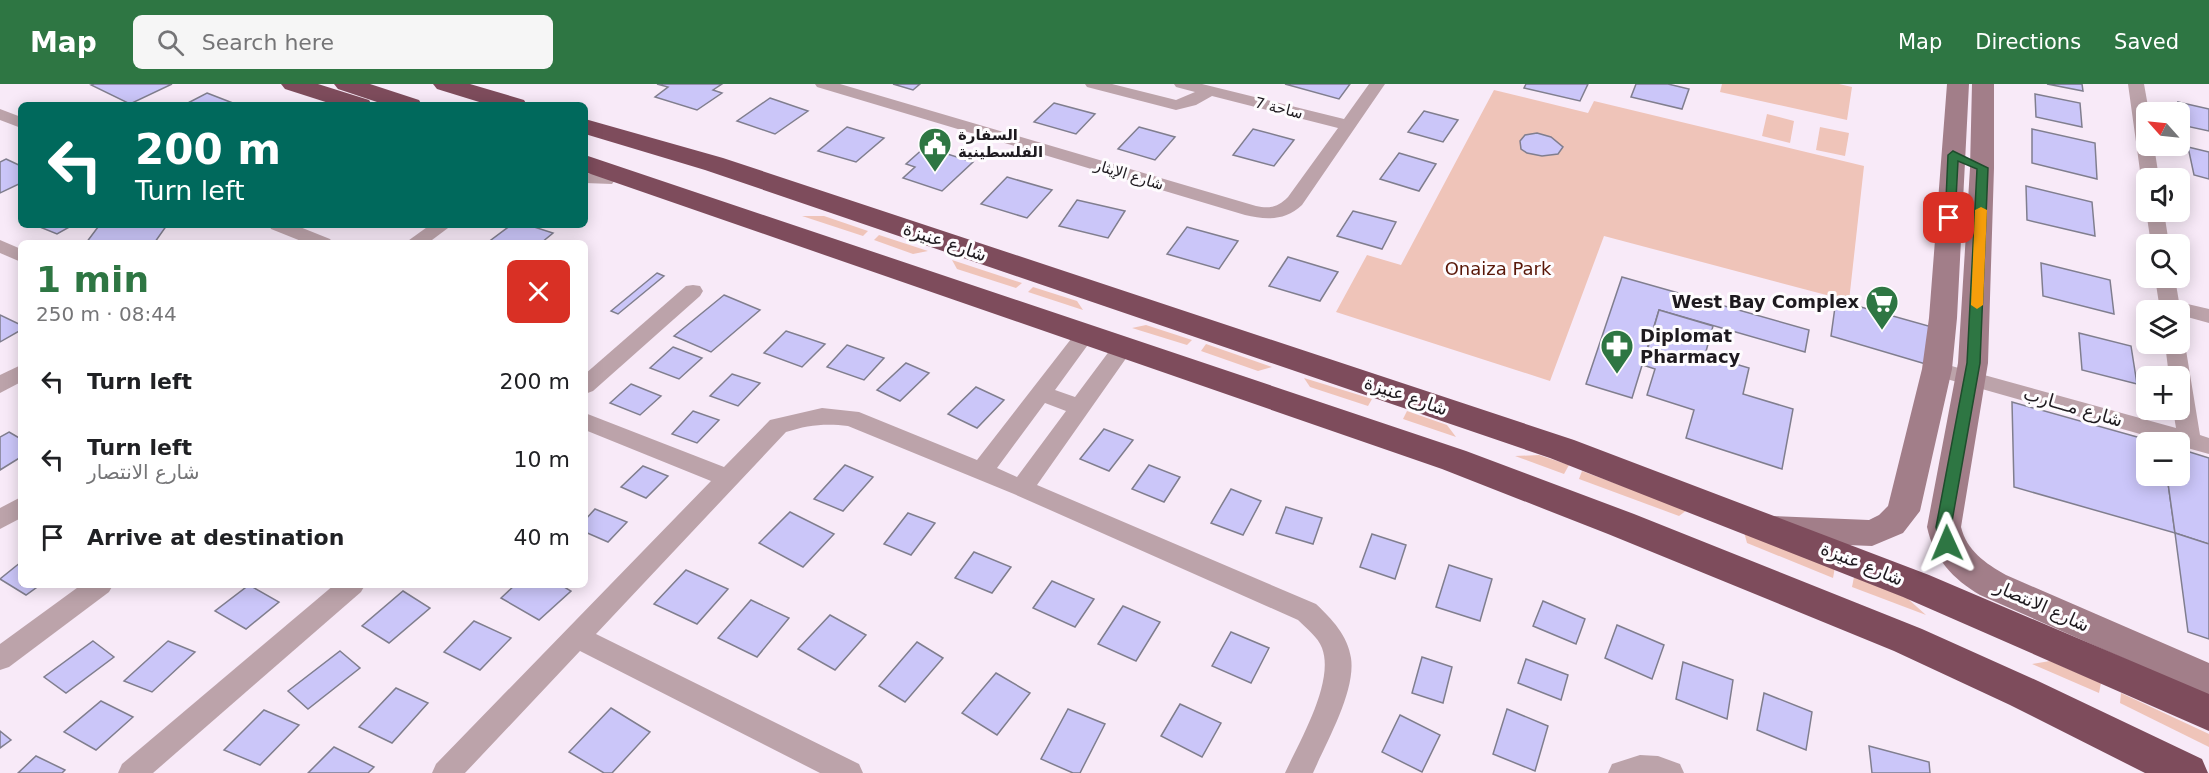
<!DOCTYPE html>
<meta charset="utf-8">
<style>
body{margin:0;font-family:"DejaVu Sans",Vazirmatn,sans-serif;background:#f6f6f6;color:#202124;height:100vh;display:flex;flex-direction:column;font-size:22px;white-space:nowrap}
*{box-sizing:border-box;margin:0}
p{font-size:20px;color:#757577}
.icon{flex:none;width:33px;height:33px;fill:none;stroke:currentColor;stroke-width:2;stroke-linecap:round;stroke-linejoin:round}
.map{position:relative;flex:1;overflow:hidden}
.details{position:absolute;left:18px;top:156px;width:570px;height:348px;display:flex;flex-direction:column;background:#fff;border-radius:9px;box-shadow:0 3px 15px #0003}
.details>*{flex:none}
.guide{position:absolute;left:18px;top:18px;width:570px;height:126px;border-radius:9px;box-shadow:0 3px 15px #0003;background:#00695c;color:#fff;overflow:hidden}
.needle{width:39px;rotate:297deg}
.fabs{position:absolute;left:2136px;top:18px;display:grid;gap:12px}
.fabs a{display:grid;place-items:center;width:54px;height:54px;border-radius:9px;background:#fff;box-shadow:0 3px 15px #0003;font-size:30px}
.pin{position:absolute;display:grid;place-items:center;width:51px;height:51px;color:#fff;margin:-26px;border-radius:12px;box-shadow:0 3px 9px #0006}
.me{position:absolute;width:66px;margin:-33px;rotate:359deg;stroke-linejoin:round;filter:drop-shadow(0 0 4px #0008)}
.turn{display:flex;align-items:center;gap:21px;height:126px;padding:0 18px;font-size:27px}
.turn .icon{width:78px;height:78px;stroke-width:2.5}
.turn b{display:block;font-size:42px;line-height:51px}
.round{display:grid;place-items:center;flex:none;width:63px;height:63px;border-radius:9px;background:#f6f6f6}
.headline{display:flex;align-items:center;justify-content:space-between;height:102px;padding:0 18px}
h1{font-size:36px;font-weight:700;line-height:45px;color:#2e7643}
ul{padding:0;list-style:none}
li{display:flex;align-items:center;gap:18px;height:78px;padding:0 18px}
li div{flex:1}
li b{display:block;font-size:22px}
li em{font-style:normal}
header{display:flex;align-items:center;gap:36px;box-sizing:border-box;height:84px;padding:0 30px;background:#2e7643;color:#fff}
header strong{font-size:28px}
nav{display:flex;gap:33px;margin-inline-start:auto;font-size:21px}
.search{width:420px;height:54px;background:#f6f6f6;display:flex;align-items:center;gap:15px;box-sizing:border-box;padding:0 21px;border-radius:9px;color:#757577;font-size:22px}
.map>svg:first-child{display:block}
.green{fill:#efc4b9}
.building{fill:#cbc6f9;stroke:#807e8e;stroke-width:1.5}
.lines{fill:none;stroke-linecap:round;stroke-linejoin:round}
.street{fill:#bca3aa;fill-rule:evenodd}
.secondary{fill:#a27e89;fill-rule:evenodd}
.highway{fill:#7e4c5c;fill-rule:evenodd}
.route{fill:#2e7643;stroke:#1e4d2c;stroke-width:1.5}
.slow{fill:#f59e0b}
.labels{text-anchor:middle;stroke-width:6;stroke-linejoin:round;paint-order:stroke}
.far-street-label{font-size:15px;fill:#1e1a1f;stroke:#fefcfe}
.far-poi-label{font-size:15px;font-weight:bold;fill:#1e1a1f;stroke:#fefcfe;text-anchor:start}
.street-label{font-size:18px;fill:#1e1a1f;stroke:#fefcfe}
.park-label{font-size:18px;fill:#591708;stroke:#fefcfe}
.poi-label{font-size:18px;font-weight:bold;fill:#1e1a1f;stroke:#fefcfe;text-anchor:end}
</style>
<header>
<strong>Map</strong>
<div class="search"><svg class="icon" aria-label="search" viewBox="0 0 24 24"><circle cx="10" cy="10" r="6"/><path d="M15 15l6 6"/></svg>Search here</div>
<nav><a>Map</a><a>Directions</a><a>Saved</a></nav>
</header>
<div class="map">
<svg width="2209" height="689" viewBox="0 0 2209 689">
<rect width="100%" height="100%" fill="#f8eaf8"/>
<!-- green -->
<g class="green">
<path d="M1722 0H1839L1852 3 1847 36 1720 8Z"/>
<path d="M1494 6 1588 29 1594 17 1864 82 1849 217 1604 152 1550 297 1336 228 1367 171 1401 181Z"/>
<path d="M1767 30 1794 37 1790 59 1762 52Z"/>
<path d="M1820 43 1849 49 1845 72 1816 66Z"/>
<path d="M802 132H824L868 147 863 152Z"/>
<path d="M879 151 928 167 913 170 874 156Z"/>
<path d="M952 176 1022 199 1016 204 957 185Z"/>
<path d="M1033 203 1077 217 1083 226 1028 208Z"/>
<path d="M1146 241 1192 256 1187 261 1132 244Z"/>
<path d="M1206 260 1272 283 1258 287 1201 267Z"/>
<path d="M1304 294 1372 315 1368 322 1310 303Z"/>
<path d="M1407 327 1447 341 1456 353 1403 335Z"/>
<path d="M1539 371 1569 381 1564 390 1515 372Z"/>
<path d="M1582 387 1687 426 1679 432 1579 395Z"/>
<path d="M1744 448 1835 483 1833 494 1747 459Z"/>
<path d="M1854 493 1907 514 1926 531 1852 503Z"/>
<path d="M2050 577 2101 599 2099 609 2032 580Z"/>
<path d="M2121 609 2209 650V663L2120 619Z"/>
</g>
<!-- building -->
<g class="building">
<path d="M94 0H172L130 20 91 1Z"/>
<path d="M657 0H722L713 6 722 9 697 26 655 13 668 3Z"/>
<path d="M893 0H920L913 6Z"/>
<path d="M1285 0H1350L1339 15Z"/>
<path d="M1526 0H1588L1580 17 1524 4Z"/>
<path d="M1636 0H1668L1689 5 1682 25 1631 13Z"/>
<path d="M2047 0H2082L2083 7Z"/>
<path d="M207 9 238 21H184Z"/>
<path d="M2035 10 2080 19 2082 43 2036 33Z"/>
<path d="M770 14 808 27 775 50 737 37Z"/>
<path d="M2178 18 2209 25V47L2181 41Z"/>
<path d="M1054 19 1095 30 1076 50 1034 38Z"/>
<path d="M1424 27 1458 36 1443 58 1408 48Z"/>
<path d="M847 43 884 54 856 78 818 67Z"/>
<path d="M1139 43 1175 53 1155 76 1118 65Z"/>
<path d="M1253 45 1294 56 1274 82 1233 71Z"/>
<path d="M2032 45 2095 59 2097 95 2032 79Z"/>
<path d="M1537 49 1551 53 1563 63 1558 70 1542 72 1527 69 1521 65 1520 57 1525 51Z"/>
<path d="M925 63 973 78 942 107 903 94 915 83 906 80Z"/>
<path d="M2188 63 2209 68V95L2194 91Z"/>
<path d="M1399 69 1436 80 1419 107 1380 95Z"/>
<path d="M6 75 21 82V99L0 109V78Z"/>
<path d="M1007 93 1052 106 1027 134 981 120Z"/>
<path d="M2026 102 2092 118 2095 152 2027 136Z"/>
<path d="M1077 116 1125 127 1108 154 1059 142Z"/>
<path d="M1353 127 1396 138 1382 165 1337 152Z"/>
<path d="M35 141H73L57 150Z"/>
<path d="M119 141H167L155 158 86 159 98 143Z"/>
<path d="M511 141H528L553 149 541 159H487Z"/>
<path d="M1187 143 1238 157 1219 185 1167 170Z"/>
<path d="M1288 173 1338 188 1320 217 1269 202Z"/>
<path d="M2041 179 2110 196 2114 230 2043 212Z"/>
<path d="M657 189 664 192 618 230 611 227Z"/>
<path d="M1622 193 1809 246 1805 268 1659 226 1632 314 1586 300Z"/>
<path d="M724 211 760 226 711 268 674 252Z"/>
<path d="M1836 216 1932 243 1929 281 1831 252Z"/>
<path d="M1659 226 1713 242 1705 271 1749 284 1743 310 1793 325 1782 385 1686 354 1694 326 1647 311 1655 285 1643 281Z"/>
<path d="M0 231 21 241V246L0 258Z"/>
<path d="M786 247 825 260 802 283 764 269Z"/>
<path d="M2079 249 2131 262 2137 300 2082 286Z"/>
<path d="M847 261 884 274 864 296 827 283Z"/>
<path d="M673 263 702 274 679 295 650 284Z"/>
<path d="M906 279 929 289 900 317 877 306Z"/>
<path d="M732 290 760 299 738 322 710 312Z"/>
<path d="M631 300 661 312 640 331 610 319Z"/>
<path d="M976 303 1004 316 977 344 948 330Z"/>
<path d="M2012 318 2155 358H2146V392H2167L2175 449 2014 403Z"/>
<path d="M693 327 719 336 697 359 672 350Z"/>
<path d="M1104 345 1133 356 1109 387 1080 375Z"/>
<path d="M9 348 21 355V373L0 386V353Z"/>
<path d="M2180 365 2209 374V460L2175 449 2167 392H2180Z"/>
<path d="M845 381 873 393 843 427 814 415Z"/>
<path d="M1149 381 1180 393 1164 418 1132 405Z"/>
<path d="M643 382 668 392 646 414 621 403Z"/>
<path d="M1231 405 1261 417 1243 451 1211 439Z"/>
<path d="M1286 423 1322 434 1313 460 1276 449Z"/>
<path d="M595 425 627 438 608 458 585 448V436Z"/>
<path d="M790 428 834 450 803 483 759 459Z"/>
<path d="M908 429 935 439 911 471 884 460Z"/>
<path d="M2175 449 2209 460V555L2188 548Z"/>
<path d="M1372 450 1406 461 1395 495 1360 483Z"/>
<path d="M974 468 1011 483 992 509 955 494Z"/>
<path d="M21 478V501H40L26 511 0 495Z"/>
<path d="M1449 481 1492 495 1480 537 1436 523Z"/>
<path d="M686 486 728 505 697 540 654 520Z"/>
<path d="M1052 497 1094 515 1075 543 1033 524Z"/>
<path d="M249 501 279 518 246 545 215 527Z"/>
<path d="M515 501H561L571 507 539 536 501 514Z"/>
<path d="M403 507 430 524 389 559 362 542Z"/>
<path d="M751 516 789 534 757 573 718 554Z"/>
<path d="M1543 517 1585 535 1576 560 1533 542Z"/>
<path d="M1123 522 1160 538 1136 577 1098 560Z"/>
<path d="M830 531 866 551 835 586 798 565Z"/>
<path d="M474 537 511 554 480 586 444 568Z"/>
<path d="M1617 541 1664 561 1652 595 1605 574Z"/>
<path d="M1231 548 1269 564 1251 599 1212 582Z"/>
<path d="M93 557 114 573 66 609 44 593Z"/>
<path d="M168 557 195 568 152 608 124 597Z"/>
<path d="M917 558 943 574 905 618 879 602Z"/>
<path d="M340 567 360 584 308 625 288 607Z"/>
<path d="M1422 573 1452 583 1443 619 1412 609Z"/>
<path d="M1526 575 1568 591 1561 616 1518 599Z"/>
<path d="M1683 578 1733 596 1727 635 1676 615Z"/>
<path d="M996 589 1030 609 997 651 962 629Z"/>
<path d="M396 604 428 619 392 659 359 643Z"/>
<path d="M1764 609 1812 628 1806 666 1757 646Z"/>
<path d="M101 617 133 633 96 666 64 648Z"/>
<path d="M1180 620 1221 639 1202 673 1161 652Z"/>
<path d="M611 624 650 648 612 689H604L569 668Z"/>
<path d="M1068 625 1105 640 1080 689H1073L1041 675Z"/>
<path d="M1507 625 1548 642 1535 687 1493 670Z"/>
<path d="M264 626 299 641 260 681 224 666Z"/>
<path d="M1400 631 1440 651 1422 688 1382 668Z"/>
<path d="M0 647 11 656 0 664Z"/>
<path d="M1869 662 1929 678 1930 689H1872Z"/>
<path d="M334 663 374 683 368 689H308Z"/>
<path d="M36 672 65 686 62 689H18Z"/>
</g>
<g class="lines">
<!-- street -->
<g class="street">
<path d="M815 0H840L1256 122C1270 125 1278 123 1288 113L1338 44 1212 12 1196 21 1176 26 1087 3 1085 0H1112L1176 16 1195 8 1176 3 1174 0H1202L1344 35 1369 0H1385L1302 121C1285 137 1266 136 1245 131L817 3Z"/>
<path d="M2128 0H2144L2149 28H2146V62H2154L2159 94H2146V99L2141 94Z"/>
<path d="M0 25 21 33V44L0 36Z"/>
<path d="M585 89 612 92 615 96 612 100 585 99Z"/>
<path d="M2146 127 2164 128 2169 160H2151Z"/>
<path d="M269 141H295L330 155 333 159H306L271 145Z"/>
<path d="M430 141H452L428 159H405Z"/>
<path d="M0 156 21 165V178L0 169Z"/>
<path d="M2155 194H2175L2179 218 2209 225V239L2180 231V226H2160Z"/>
<path d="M693 201 700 202 703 207 700 212 593 307 585 310V290L686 202Z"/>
<path d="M1085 244 1092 246 1095 251 1055 306 1075 313 1116 258 1123 256 1130 258 1134 263 1037 401 1316 520C1332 535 1348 552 1351 574 1356 607 1326 659 1313 689H1285C1299 658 1335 598 1322 564 1318 553 1306 544 1298 536L1014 410 848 342C826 339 807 341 786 348L596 550 859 680 863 689H820L580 567 465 689H432L436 680 711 397 585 346V329L724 383 770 336 822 324 859 328 977 376 1078 246ZM1045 319 1066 327 1017 393 997 384Z"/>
<path d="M2180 254 2185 260 2200 351 2209 354V370L2180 362V358H2168L1929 290 1926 285 1929 280 1937 278 2176 344 2173 326H2180V292H2169L2165 260H2180Z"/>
<path d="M21 281V298L0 309V291Z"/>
<path d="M21 413V434L0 445V424Z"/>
<path d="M81 501H113L109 508 9 583 0 586V560Z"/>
<path d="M334 501H365L361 508 153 689H118L122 680Z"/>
<path d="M1640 671 1658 672 1680 680 1684 689H1608L1612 680Z"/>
</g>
<!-- secondary -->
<g class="secondary">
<path d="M1947 0H1969L1957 234 1952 285 1920 427 1903 449 1872 462 1772 458 1760 454 1755 445 1760 436 1772 432 1869 436 1879 431 1888 422 1922 285 1929 234Z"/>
<path d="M1972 0H1994V84L1988 279 1961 443C1967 467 1985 479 2006 491L2209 579V612L1980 511C1953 495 1934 475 1927 443L1958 279 1970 84Z"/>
</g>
<!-- highway -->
<g class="highway">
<path d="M281 0H318L369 16 372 21H335L285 5Z"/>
<path d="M334 0H370L419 16 422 21H386L338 5Z"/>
<path d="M433 0H470L524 16 527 21H489L437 5Z"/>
<path d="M585 35 723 74 1574 356 1929 491 2209 610V647L1903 513 1550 374 705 86 585 50Z"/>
<path d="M585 71 1466 367 1634 430 1922 545 2038 597 2202 675 2208 689H2145L2010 621 1894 567 1608 450 1442 385 585 88Z"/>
</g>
</g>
<!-- route -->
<path class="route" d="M1953 67 1988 84 1980 279 1951 443 1954 459 1952 463H1941L1936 443 1967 279 1977 85 1958 77 1955 134 1949 138 1945 137 1948 71Z"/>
<!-- slow -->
<path class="slow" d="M1981 123 1987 126 1983 221 1977 225 1971 221 1975 126Z"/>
<!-- icons -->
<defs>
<g id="civic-pin" transform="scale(1.725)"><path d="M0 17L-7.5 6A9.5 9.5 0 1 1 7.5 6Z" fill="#2e7643" stroke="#fefcfe"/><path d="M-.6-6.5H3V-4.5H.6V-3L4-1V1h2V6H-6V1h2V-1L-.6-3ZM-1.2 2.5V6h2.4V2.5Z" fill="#fff"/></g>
<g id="supermarket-pin" transform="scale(1.725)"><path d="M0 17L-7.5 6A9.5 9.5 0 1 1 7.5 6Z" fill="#2e7643" stroke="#fefcfe"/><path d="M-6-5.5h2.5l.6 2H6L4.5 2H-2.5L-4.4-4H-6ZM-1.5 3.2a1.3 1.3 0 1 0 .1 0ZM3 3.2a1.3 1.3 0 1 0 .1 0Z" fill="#fff"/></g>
<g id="pharmacy-pin" transform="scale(1.725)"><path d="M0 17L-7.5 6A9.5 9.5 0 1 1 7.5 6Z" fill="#2e7643" stroke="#fefcfe"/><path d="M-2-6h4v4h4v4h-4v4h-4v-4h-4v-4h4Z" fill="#fff"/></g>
</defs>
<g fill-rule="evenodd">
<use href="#civic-pin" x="935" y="60"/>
<use href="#supermarket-pin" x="1882" y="218"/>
<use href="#pharmacy-pin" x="1617" y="262"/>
</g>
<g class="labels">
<!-- far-street labels -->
<g class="far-street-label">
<text transform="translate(1279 24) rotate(14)" y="5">ساحة 7</text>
<text transform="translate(1129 91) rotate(17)" y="5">شارع الإيثار</text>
</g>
<!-- far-poi labels -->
<g class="far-poi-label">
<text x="958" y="56">السفارة<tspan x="958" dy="17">الفلسطينية</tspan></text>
</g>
<!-- street labels -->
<g class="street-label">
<text transform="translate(945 158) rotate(19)" y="6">شارع عنيزة</text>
<text transform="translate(1406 312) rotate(19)" y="6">شارع عنيزة</text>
<text transform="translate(2073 323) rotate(16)" y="6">شارع مـــارب</text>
<text transform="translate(1862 480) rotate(22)" y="6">شارع عنيزة</text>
<text transform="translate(2042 522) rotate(24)" y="6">شارع الانتصار</text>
</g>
<!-- park labels -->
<g class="park-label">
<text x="1498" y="191">Onaiza Park</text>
</g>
<!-- poi labels -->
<g class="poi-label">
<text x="1859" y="224">West Bay Complex</text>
<text x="1640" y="258" text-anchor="start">Diplomat<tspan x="1640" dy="21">Pharmacy</tspan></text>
</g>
</g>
</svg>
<div class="fabs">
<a><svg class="needle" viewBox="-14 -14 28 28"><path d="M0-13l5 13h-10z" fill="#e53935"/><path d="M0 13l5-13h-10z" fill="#757577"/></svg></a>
<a><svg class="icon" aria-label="sound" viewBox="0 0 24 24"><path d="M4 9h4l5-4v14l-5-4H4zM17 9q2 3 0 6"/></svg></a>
<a><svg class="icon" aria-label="search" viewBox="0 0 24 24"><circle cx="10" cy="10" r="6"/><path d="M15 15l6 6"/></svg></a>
<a><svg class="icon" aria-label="layers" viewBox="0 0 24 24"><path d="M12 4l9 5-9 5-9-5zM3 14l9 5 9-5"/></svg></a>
<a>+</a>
<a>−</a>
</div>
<div class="pin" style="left:1949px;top:134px;background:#d93025"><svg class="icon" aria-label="arrive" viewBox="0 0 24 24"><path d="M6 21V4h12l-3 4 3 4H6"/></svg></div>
<svg class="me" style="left:1947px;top:459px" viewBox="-20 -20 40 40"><path d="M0-17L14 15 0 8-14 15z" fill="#2e7643" stroke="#fff" stroke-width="4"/></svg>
<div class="guide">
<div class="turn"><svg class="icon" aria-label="left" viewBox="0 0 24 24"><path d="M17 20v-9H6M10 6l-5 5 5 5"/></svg><div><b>200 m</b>Turn left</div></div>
</div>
<section class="details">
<div class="headline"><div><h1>1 min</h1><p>250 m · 08:44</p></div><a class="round" style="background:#d93025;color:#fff"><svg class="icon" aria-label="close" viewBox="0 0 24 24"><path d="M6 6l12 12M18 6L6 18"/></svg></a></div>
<ul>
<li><svg class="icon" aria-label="left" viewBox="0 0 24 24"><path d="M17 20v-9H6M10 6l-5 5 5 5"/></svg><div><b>Turn left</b></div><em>200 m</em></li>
<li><svg class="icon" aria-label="left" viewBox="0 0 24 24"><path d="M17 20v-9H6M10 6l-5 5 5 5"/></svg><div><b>Turn left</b><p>شارع الانتصار</p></div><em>10 m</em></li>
<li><svg class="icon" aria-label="arrive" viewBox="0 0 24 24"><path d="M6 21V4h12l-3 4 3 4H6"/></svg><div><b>Arrive at destination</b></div><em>40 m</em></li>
</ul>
</section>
</div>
